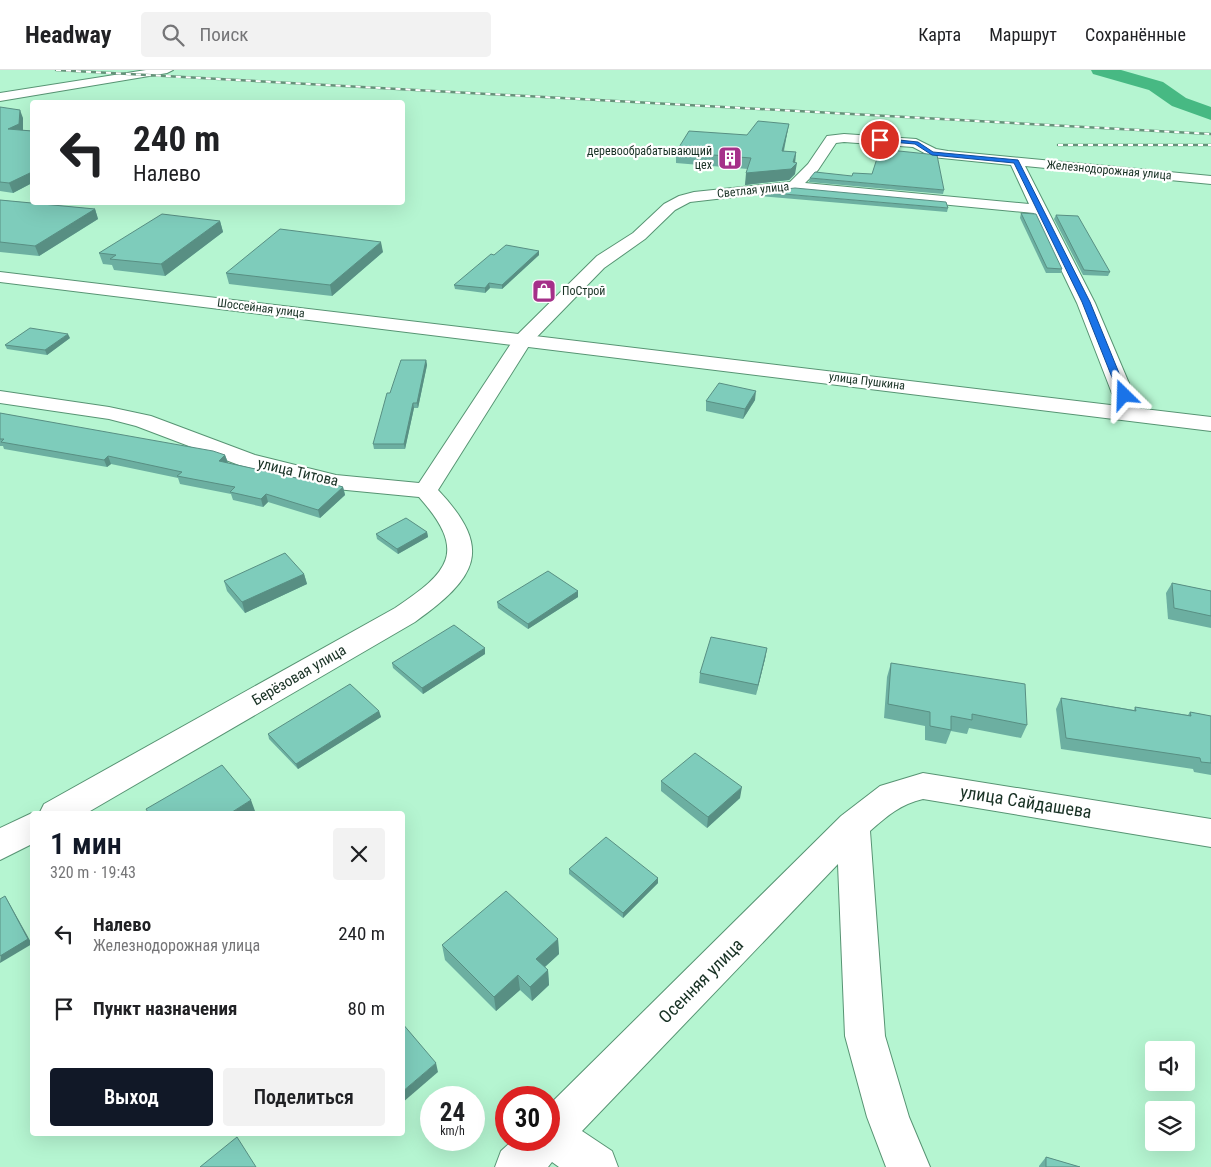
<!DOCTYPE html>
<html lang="ru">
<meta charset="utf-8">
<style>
body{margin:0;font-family:"Roboto Condensed",sans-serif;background:#f2f2f2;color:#202124;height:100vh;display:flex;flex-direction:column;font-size:19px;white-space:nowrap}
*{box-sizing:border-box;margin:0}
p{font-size:16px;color:#757577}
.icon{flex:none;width:28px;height:28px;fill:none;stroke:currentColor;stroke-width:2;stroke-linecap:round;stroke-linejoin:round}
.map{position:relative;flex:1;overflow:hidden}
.drawer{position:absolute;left:30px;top:741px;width:375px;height:325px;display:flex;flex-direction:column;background:#fff;border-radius:5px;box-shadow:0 5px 20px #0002}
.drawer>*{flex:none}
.hud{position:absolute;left:30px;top:30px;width:375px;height:105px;border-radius:5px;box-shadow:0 5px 20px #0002;background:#fff;color:#202124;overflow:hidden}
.tools{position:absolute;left:1145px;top:971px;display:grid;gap:10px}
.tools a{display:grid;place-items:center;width:50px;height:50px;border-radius:5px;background:#fff;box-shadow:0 5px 20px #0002;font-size:25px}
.speed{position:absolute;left:420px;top:1016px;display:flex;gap:10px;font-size:25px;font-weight:700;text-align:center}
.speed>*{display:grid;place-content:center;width:65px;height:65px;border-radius:50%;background:#fff;box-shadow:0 5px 20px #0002;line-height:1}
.speed small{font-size:12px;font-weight:400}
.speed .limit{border:8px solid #d22;background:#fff;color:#111}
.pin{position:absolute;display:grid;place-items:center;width:42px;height:42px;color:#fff;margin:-21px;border:2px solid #fff;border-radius:50%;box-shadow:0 1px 5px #0007}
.me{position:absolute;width:55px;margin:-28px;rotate:338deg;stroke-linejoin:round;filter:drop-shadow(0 0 4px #0008)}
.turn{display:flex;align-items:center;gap:18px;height:105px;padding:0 20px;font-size:22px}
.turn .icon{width:65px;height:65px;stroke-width:2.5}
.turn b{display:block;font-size:35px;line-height:42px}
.round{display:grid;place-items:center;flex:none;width:52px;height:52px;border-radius:5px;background:#f2f2f2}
.summary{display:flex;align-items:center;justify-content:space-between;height:85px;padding:0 20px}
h1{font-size:30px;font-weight:600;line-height:38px;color:#111827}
.primary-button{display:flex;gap:10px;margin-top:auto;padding:10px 20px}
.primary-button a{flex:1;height:58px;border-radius:5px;background:#111827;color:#fff;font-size:20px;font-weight:600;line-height:58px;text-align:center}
.primary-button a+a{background:#f2f2f2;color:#202124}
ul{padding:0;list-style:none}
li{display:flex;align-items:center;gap:15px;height:75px;padding:0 20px}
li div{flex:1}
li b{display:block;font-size:19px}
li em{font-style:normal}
header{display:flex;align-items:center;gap:30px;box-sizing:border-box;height:70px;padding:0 25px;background:#fff;border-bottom:1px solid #e0e0e0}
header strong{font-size:24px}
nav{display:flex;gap:28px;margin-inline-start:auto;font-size:18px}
.search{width:350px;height:45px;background:#f2f2f2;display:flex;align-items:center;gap:12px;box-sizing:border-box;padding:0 18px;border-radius:5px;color:#757577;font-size:19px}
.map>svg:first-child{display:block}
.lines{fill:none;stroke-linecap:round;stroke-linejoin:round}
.river{fill:#47b983;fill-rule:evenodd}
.street-casing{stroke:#579473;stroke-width:2}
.secondary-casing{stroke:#579473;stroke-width:2}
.street{fill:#fff;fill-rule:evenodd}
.secondary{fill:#fff;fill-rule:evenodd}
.rail-casing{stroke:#66927a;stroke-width:2.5}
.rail{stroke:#fff;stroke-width:2;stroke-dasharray:5;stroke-linecap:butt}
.wall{fill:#6cafa1}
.shaded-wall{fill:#588f83}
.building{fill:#7eccbb;stroke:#588f83}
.route{fill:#1a73e8;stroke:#114b97}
.labels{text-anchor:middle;stroke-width:4.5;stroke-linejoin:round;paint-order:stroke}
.far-poi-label{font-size:12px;fill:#183124;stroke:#fff;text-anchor:end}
.far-street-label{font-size:12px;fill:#183124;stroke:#fff}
.street-label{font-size:15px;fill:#183124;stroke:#fff}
.near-street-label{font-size:18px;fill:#183124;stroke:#fff}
</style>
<header>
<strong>Headway</strong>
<div class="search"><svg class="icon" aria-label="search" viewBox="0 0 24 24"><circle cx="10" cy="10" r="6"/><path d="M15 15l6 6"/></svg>Поиск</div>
<nav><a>Карта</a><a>Маршрут</a><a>Сохранённые</a></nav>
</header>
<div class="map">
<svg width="1211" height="1097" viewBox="0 0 1211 1097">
<rect width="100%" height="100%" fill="#b5f5d1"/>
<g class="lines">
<!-- river -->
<path class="river" d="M1091 0H1121L1163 12 1186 28 1211 37V50L1172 36 1149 20 1093 4Z"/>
<!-- street casing -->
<g class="street-casing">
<g id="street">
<path d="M844 64 916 69 936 79 948 81 1211 106V114L1025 96 1095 233 1142 344 1139 349 1131 350 1123 349 1120 344 1077 233 1034 143 794 120 690 132 675 140 645 169 604 198 530 274 438 420C495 480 476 508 415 552L85 744H39L44 734 395 538C449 502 468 482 419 427L336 419 239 395 136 356 109 349 0 333V321L109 337 151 346 255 385 336 405 419 413 516 266 597 186 633 163 664 134 679 126 694 122 790 112 808 94 827 66ZM844 72 913 77 932 87 1011 95 1029 134 805 113 818 100 836 73Z"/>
<path d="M923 703 1211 749V777L923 729C901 734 887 746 870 761L885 966 909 1047 930 1097H886L867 1047 845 966 838 794 582 1061 612 1081 618 1097H559L552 1092 548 1097H495L501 1081 513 1070H549V1035L841 746 880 716Z"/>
<path d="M32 743 35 744H32V774L0 790V758Z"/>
</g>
</g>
<!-- secondary casing -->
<g class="secondary-casing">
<g id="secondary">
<path d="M146 0H173L167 3 0 31V23Z"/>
<path d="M0 202 1211 347V361L0 212Z"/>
</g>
</g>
<!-- street -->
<use href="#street" class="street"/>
<!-- secondary -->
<use href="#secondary" class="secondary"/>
<!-- rail casing -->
<g class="rail-casing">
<g id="rail">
<path d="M56 0 1211 64"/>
<path d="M1058 75H1211"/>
</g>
</g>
<!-- rail -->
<use href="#rail" class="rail"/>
</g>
<!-- wall -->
<g class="wall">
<path d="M0 37 23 48V60L32 61V113L13 123 0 121Z"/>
<path d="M789 54 787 64 784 81 796 82 795 93V104L789 110 745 115 748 99 676 93V82L747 65Z"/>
<path d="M810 108 944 120 943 124 809 112Z"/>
<path d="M760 122 948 138 947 142 759 126Z"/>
<path d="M0 130 95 139 98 149 39 186 0 182Z"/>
<path d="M1021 143 1062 199 1061 203H1046L1020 148Z"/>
<path d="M1056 145 1110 202 1108 206 1083 205 1054 149Z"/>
<path d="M220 151 223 162 165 206 114 200 112 195 103 194 99 183Z"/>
<path d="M539 181V185L502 219 490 218 485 223 455 219 454 215 494 185Z"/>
<path d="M383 182 332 226 229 214 226 203Z"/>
<path d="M70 268 47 285 7 279 5 275Z"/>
<path d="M426 290 427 295 418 338H414L405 379H374L373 374 390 323Z"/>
<path d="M755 330 743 349 706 341V331Z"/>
<path d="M0 343 225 385 228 393 310 411 343 417 345 425 320 448 268 432 263 437 233 430 231 424 180 414 178 408 111 394 107 397 4 379 3 376H0Z"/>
<path d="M427 462 428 467 398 484 377 469 376 464Z"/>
<path d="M304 504 307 514 245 543 227 521 224 511Z"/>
<path d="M1172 513 1211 521V558L1168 549 1166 523Z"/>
<path d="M578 521V527L528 559 498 538 497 532Z"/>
<path d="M767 578 765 589 756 625 699 613 700 603Z"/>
<path d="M485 584 423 624 393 598 392 593Z"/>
<path d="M891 593 1027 655 1021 668 969 658 967 664 951 661 946 674 925 670V656L884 648 887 607Z"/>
<path d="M1061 628 1134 640 1135 637 1188 645 1190 642 1211 646V705L1194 702 1193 699 1061 679 1056 639Z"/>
<path d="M379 641 381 647 298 699 269 669 268 664Z"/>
<path d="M661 711 740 728 707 758 661 721Z"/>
<path d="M569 799 658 808V813L623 848 569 804Z"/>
<path d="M558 869 559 884 545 897 548 900 549 915 532 931 520 920 496 941 445 890 442 875Z"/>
<path d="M1046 1087 1080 1097H1039V1096Z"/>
</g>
<!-- shaded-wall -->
<g class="shaded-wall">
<path d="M20 40 23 48V63L8 59Z"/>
<path d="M789 54 787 64 781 92 782 81Z"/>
<path d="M796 82 795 93H797L795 104 789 110 745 115 746 103 793 92Z"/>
<path d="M32 102V113L13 123 9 113Z"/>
<path d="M95 139 98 149 39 186 35 176Z"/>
<path d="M220 151 223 162 165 206 161 194Z"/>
<path d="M381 172 383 182 332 226 330 215Z"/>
<path d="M539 181V185L502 219V215Z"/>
<path d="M489 213 490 218 485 223V218Z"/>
<path d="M68 264 70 268 47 285 45 280Z"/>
<path d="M426 290 427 295 418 338 417 333Z"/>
<path d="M756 321 755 330 743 349 745 339Z"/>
<path d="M413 333 414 338 405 379 404 374Z"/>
<path d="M225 385 228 393 219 391Z"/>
<path d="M108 386 111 394 107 397 104 390Z"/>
<path d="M343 417 345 425 320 448 318 440Z"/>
<path d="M266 424 268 432 263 437 261 429Z"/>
<path d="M427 462 428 467 398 484 397 479Z"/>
<path d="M304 504 307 514 245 543 242 532Z"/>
<path d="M578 521V527L528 559V554Z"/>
<path d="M485 578V584L423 624 422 618Z"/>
<path d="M767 578 765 589 756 625 758 615Z"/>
<path d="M379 641 381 647 298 699 296 694Z"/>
<path d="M742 717 740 728 707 758 708 747Z"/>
<path d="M251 730 255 741 251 744H229Z"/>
<path d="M658 808V813L623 848V843Z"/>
<path d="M5 826 8 831 32 874 0 893Z"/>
<path d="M558 869 559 884 538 903 536 889Z"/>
<path d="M548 900 549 915 532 931 530 917Z"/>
<path d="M518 905 520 920 496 941 494 927Z"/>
<path d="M436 993 438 1002 402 1033V1022Z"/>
</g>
<!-- building -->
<g class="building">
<path d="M0 37 20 40 19 54 8 59 32 61V102L9 113 0 112Z"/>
<path d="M758 51 789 54 782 81 796 82 793 92 797 93 791 99 746 103 751 88 676 82 689 61 747 65Z"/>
<path d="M880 79 937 85 944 120 810 108 815 102 852 106 853 103 872 104Z"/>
<path d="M795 118 946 132 948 138 760 122Z"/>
<path d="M0 130 95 139 35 176 0 172Z"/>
<path d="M1021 143 1036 144 1062 199 1047 198Z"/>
<path d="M162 144 220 151 161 194 110 189 116 185 99 183Z"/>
<path d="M1056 145 1078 146 1110 202 1084 200Z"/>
<path d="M280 159 381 172 330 215 226 203Z"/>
<path d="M506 175 539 181 502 215 489 213 485 218 454 215 491 184 494 185Z"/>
<path d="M30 258 68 264 45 280 5 275Z"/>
<path d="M401 290H426L417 333H413L404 374H373L387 323H390Z"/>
<path d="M719 313 756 321 745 339 706 331Z"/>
<path d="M0 343 213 381 225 385 219 391 310 411 313 408 343 417 318 440 266 424 261 429 230 422 235 417 177 406 182 402 108 386 104 390 1 372 4 369H0Z"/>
<path d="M406 448 427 462 397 479 376 464Z"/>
<path d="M285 483 304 504 242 532 224 511Z"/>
<path d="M548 501 578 521 528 554 497 532Z"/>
<path d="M1172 513 1211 521V546L1174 538Z"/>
<path d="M454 555 485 578 422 618 392 593Z"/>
<path d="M711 567 767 578 758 615 700 603Z"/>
<path d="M891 593 1025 614 1027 655 972 644V650L951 646V660L930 656V642L888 634Z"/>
<path d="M350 614 379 641 296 694 268 664Z"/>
<path d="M1061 628 1136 641 1135 637 1191 646 1190 642 1211 646V693L1201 692 1200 688 1066 668Z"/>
<path d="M695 683 742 717 708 747 661 711Z"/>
<path d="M222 695 251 730 229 744H149L146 739Z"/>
<path d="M606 767 658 808 623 843 569 799Z"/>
<path d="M506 821 558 869 536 889 548 900 530 917 518 905 494 927 442 875Z"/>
<path d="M5 826 28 869 0 886V829Z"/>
<path d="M402 953 436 993 402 1022Z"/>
<path d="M237 1067 256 1097H200Z"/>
<path d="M1046 1087 1080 1097H1046Z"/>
</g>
<!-- route -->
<path class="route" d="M880 68 918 72 933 82 1018 90 1090 232 1128 325 1127 327 1119 325 1082 232 1014 93 932 85 915 74 879 71Z"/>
<!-- icons -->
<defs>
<g id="building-square" transform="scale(1.25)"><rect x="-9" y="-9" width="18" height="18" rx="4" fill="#a53089" stroke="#fff"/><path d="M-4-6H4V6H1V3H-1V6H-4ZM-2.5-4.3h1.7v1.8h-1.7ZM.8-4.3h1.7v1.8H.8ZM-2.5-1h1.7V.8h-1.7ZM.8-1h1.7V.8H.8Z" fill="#fff"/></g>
<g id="shop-square" transform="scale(1.25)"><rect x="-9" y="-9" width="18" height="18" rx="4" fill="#a53089" stroke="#fff"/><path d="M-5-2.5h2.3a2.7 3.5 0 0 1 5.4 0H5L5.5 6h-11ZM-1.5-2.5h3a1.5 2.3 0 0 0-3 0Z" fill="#fff"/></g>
</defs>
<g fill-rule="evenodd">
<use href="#building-square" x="730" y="88"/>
<use href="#shop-square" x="544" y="221"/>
</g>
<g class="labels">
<!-- far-poi labels -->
<g class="far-poi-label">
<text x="712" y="85">деревообрабатывающий<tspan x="712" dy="14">цех</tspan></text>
<text x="562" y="225" text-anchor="start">ПоСтрой</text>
</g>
<!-- far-street labels -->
<g class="far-street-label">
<text transform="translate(1109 100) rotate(5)" y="4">Железнодорожная улица</text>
<text transform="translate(753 120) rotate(-6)" y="4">Светлая улица</text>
<text transform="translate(261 238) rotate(7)" y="4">Шоссейная улица</text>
<text transform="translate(867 311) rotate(7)" y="4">улица Пушкина</text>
</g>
<!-- street labels -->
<g class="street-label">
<text transform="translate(298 402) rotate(13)" y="5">улица Титова</text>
<text transform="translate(299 605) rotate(-30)" y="5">Берёзовая улица</text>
</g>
<!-- near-street labels -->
<g class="near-street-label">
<text transform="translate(1026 732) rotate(9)" y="6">улица Сайдашева</text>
<text transform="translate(701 911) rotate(-45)" y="6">Осенняя улица</text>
</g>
</g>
</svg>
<div class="tools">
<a><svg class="icon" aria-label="sound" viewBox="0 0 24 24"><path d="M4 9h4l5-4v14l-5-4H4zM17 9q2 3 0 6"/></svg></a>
<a><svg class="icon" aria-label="layers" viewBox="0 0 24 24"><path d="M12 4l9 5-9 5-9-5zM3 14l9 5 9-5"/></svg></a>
</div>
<div class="speed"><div>24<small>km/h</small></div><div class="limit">30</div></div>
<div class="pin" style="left:880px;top:70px;background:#d93025"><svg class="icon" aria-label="arrive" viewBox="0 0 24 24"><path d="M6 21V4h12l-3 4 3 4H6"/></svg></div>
<svg class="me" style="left:1124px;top:325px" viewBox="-20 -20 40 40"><path d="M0-17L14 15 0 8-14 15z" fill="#1a73e8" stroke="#fff" stroke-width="4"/></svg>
<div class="hud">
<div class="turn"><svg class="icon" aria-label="left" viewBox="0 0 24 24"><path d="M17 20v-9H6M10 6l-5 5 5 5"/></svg><div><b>240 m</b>Налево</div></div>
</div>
<section class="drawer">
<div class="summary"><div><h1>1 мин</h1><p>320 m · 19:43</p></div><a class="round"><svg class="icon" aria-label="close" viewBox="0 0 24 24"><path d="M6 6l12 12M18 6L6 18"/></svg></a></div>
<ul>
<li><svg class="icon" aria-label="left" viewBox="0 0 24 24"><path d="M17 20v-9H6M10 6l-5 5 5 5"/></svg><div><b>Налево</b><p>Железнодорожная улица</p></div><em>240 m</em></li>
<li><svg class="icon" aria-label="arrive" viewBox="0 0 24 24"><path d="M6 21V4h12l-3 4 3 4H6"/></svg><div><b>Пункт назначения</b></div><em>80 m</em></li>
</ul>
<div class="primary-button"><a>Выход</a><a>Поделиться</a></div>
</section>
</div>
